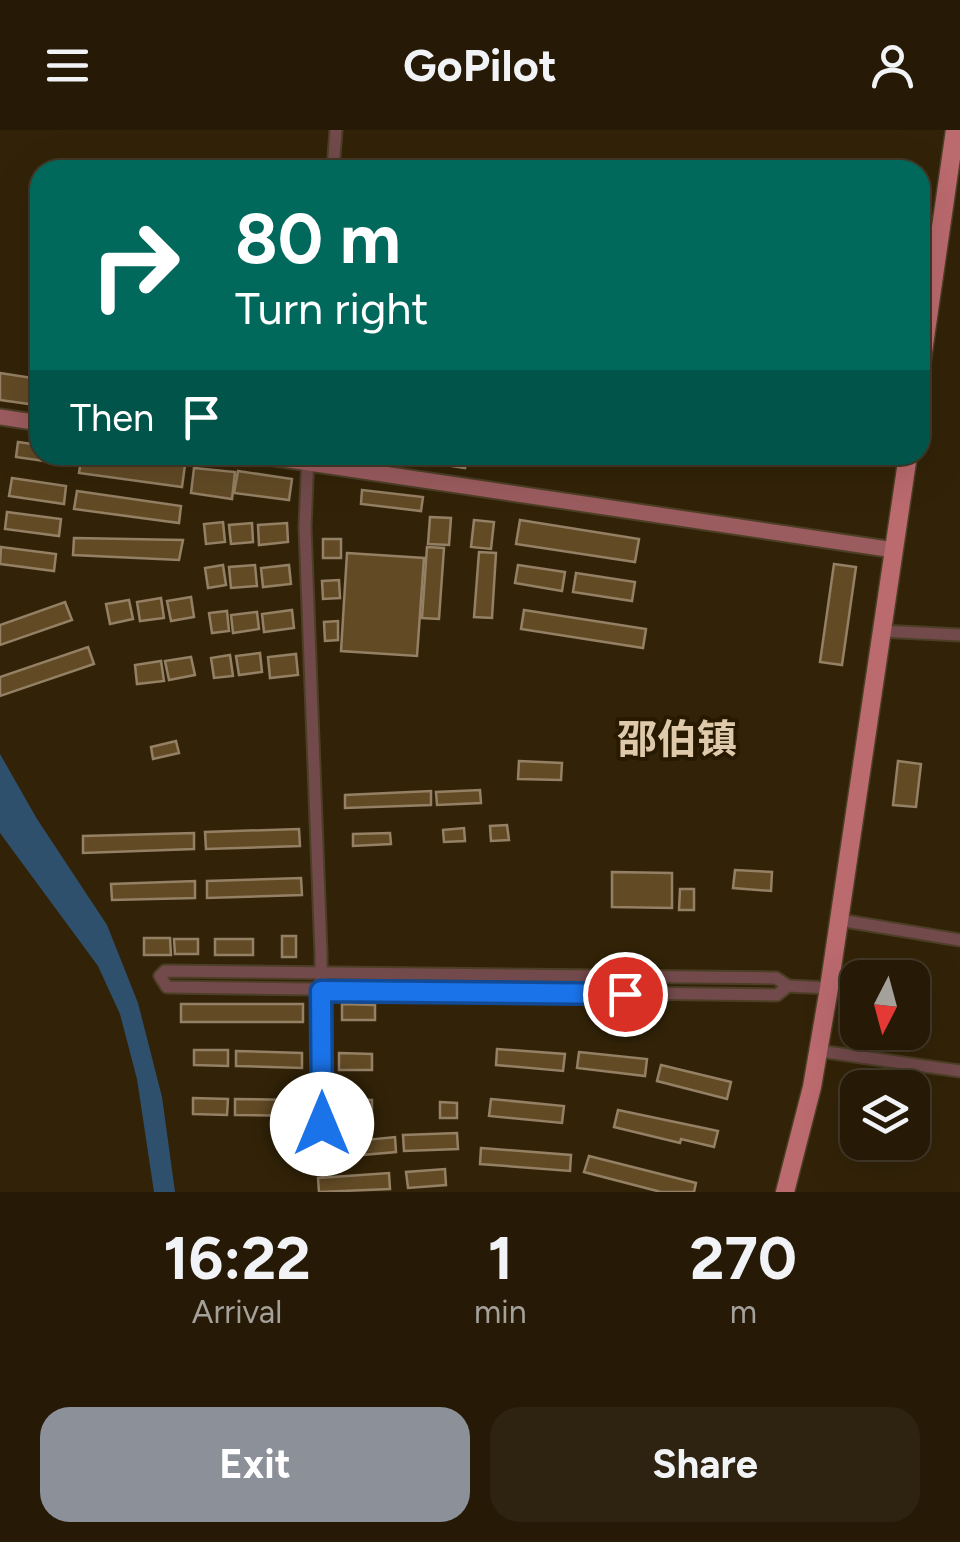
<!DOCTYPE html>
<meta charset="utf-8">
<style>
body{margin:0;font-family:Figtree,"Noto Sans SC",sans-serif;background:#2e2310;color:#f1f3f6;height:100vh;display:flex;flex-direction:column;font-size:38px;white-space:nowrap}
*{box-sizing:border-box;margin:0}
p{font-size:32px;color:#a4a19b}
.icon{flex:none;width:55px;height:55px;fill:none;stroke:currentColor;stroke-width:2;stroke-linecap:round;stroke-linejoin:round}
.map{position:relative;height:1062px;overflow:hidden}
.side{display:flex;flex-direction:column;background:#261a06;flex:1}
.side>*{flex:none}
.banner{position:absolute;left:30px;top:30px;width:900px;height:305px;border-radius:30px;box-shadow:0 10px 40px #0002,0 0 0 2px #423828;background:#00695c;color:#fff;overflow:hidden}
.needle{width:65px;rotate:186deg}
.tools{position:absolute;left:840px;top:830px;display:grid;gap:20px}
.tools a{display:grid;place-items:center;width:90px;height:90px;border-radius:20px;background:#261a06;box-shadow:0 10px 40px #0002,0 0 0 2px #423828;font-size:50px}
.pin{position:absolute;display:grid;place-items:center;width:85px;height:85px;color:#fff;margin:-42px;border:5px solid #fff;border-radius:50%;box-shadow:0 2px 10px #0007}
.me{position:absolute;width:110px;margin:-55px;rotate:0deg;stroke-linejoin:round;filter:drop-shadow(0 0 8px #0008)}
.turn{display:flex;align-items:center;gap:35px;height:210px;padding:0 40px;font-size:45px}
.turn .icon{width:130px;height:130px;stroke-width:2.5}
.turn b{display:block;font-size:70px;line-height:85px}
.then{display:flex;align-items:center;height:95px;padding:0 40px;background:#0003;gap:20px;font-size:38px}
.eta{display:flex;justify-content:space-evenly;align-items:center;height:170px;text-align:center}
.eta b{font-size:60px;font-weight:700;line-height:70px}
.button{display:flex;gap:20px;margin-top:auto;padding:20px 40px}
.button a{flex:1;height:115px;border-radius:30px;background:#8c9099;color:#fff;font-size:40px;font-weight:700;line-height:115px;text-align:center}
.button a+a{background:#2e2310;color:#f1f3f6}
header{display:flex;justify-content:space-between;align-items:center;height:130px;padding:0 40px;background:#261a06;font-size:45px;font-weight:700}
.map>svg:first-child{display:block}
.water{fill:#2f506d}
.building{fill:#624a25;stroke:#948064;stroke-width:2.5}
.lines{fill:none;stroke-linecap:round;stroke-linejoin:round}
.street-casing{stroke:#4d3f26;stroke-width:15}
.secondary-casing{stroke:#4d3f26;stroke-width:19}
.primary-casing{stroke:#4d3f26;stroke-width:21}
.street{stroke:#724a4b;stroke-width:11}
.secondary{stroke:#9b5c5f;stroke-width:15}
.primary{stroke:#bb6a6e;stroke-width:18}
.route-casing{stroke:#114b97;stroke-width:25}
.route{stroke:#1a73e8;stroke-width:18}
.labels{text-anchor:middle;stroke-width:8;stroke-linejoin:round;paint-order:stroke}
.district-label{font-size:40px;font-weight:bold;fill:#decaab;stroke:#281a00}
</style>
<header><svg class="icon" aria-label="menu" viewBox="0 0 24 24"><path d="M4 6h16M4 12h16M4 18h16"/></svg>GoPilot<svg class="icon" aria-label="person" viewBox="0 0 24 24"><circle cx="12" cy="8" r="4"/><path d="M4 21q1-7 8-7t8 7"/></svg></header>
<div class="map">
<svg width="960" height="1062" viewBox="0 0 960 1062">
<rect width="100%" height="100%" fill="#322308"/>
<!-- water -->
<path class="water" d="M0 624 37 689 107 795 138 873 162 967 175 1062H154L137 949 120 884 98 836 0 703Z"/>
<!-- building -->
<g class="building">
<path d="M0 243 39 249 36 275 0 270Z"/>
<path d="M18 312 40 315V325H73L72 335 16 327Z"/>
<path d="M82 325H112L185 335 182 357 79 343Z"/>
<path d="M421 325H468L465 338 420 331Z"/>
<path d="M194 338 235 342 232 369 191 363Z"/>
<path d="M238 341 292 349 289 370 234 363Z"/>
<path d="M12 348 66 356 64 374 9 366Z"/>
<path d="M362 360 423 367 421 381 361 374Z"/>
<path d="M77 361 181 376 179 393 74 379Z"/>
<path d="M7 382 61 389 59 406 5 399Z"/>
<path d="M430 387 451 388 449 415 428 414Z"/>
<path d="M474 390 494 392 491 419 471 417Z"/>
<path d="M520 390 639 409 635 432 516 414Z"/>
<path d="M223 392 225 412 206 414 204 394Z"/>
<path d="M252 393 253 412 231 414 229 395Z"/>
<path d="M287 393 288 412 259 415 258 395Z"/>
<path d="M74 408 183 410 179 430 73 425Z"/>
<rect x="323" y="409" width="18" height="19"/>
<path d="M1 417 56 424 54 441 0 434Z"/>
<path d="M427 417 444 418 439 489 422 488Z"/>
<path d="M479 422 496 423 492 488 474 487Z"/>
<path d="M347 423 424 428 417 526 341 521Z"/>
<path d="M834 434 856 437 842 535 820 532Z"/>
<path d="M223 435 226 455 208 458 205 438Z"/>
<path d="M255 435 257 456 231 458 229 437Z"/>
<path d="M289 435 291 454 263 457 261 438Z"/>
<path d="M518 435 565 442 562 461 515 453Z"/>
<path d="M576 443 635 452 632 471 573 462Z"/>
<path d="M339 450 340 468 323 469 322 451Z"/>
<path d="M191 467 194 487 171 491 167 471Z"/>
<path d="M161 468 164 488 140 491 137 472Z"/>
<path d="M129 470 133 489 110 494 106 474Z"/>
<path d="M65 472 72 490 0 515V495Z"/>
<path d="M292 480 294 498 264 502 262 484Z"/>
<path d="M524 480 646 499 643 518 521 499Z"/>
<path d="M227 481 229 501 212 503 209 483Z"/>
<path d="M257 482 259 499 233 503 231 485Z"/>
<path d="M338 491V510L325 511 324 492Z"/>
<path d="M88 517 94 534 0 566V547Z"/>
<path d="M260 523 262 542 239 545 236 526Z"/>
<path d="M296 524 298 545 270 548 268 527Z"/>
<path d="M230 525 233 546 214 548 211 528Z"/>
<path d="M191 527 195 545 169 550 165 531Z"/>
<path d="M161 531 164 551 137 554 135 535Z"/>
<path d="M176 611 179 623 153 629 151 617Z"/>
<path d="M519 631 562 633 561 650 518 649Z"/>
<path d="M898 631 921 634 916 677 893 675Z"/>
<path d="M480 660 481 673 437 675 436 662Z"/>
<path d="M431 661V675L345 678V665Z"/>
<path d="M507 695 509 710 491 711 490 696Z"/>
<path d="M464 698 465 711 444 712 443 700Z"/>
<path d="M299 699 300 716 206 719 205 702Z"/>
<path d="M194 703V719L83 723V706Z"/>
<path d="M390 703 391 714 353 716V704Z"/>
<path d="M735 740 772 742 771 761 733 758Z"/>
<path d="M612 742 672 743V778L612 777Z"/>
<path d="M301 748 302 765 207 768V751Z"/>
<path d="M195 751V768L112 770 111 754Z"/>
<path d="M680 759H694V780H679Z"/>
<rect x="282" y="806" width="14" height="21"/>
<path d="M144 808H170L171 825H144Z"/>
<path d="M174 809H198V824H175Z"/>
<rect x="215" y="809" width="38" height="16"/>
<rect x="181" y="874" width="122" height="18"/>
<path d="M342 874 375 875V890H342Z"/>
<path d="M497 919 565 924 563 941 496 935Z"/>
<path d="M194 920H228V936L194 935Z"/>
<path d="M236 921 302 923V938L236 936Z"/>
<path d="M579 922 647 929 645 946 577 938Z"/>
<path d="M339 923 372 924V940H339Z"/>
<path d="M661 935 731 952 727 969 657 951Z"/>
<path d="M193 968 228 969 227 985 193 984Z"/>
<path d="M235 969 302 970V986L235 985Z"/>
<path d="M338 969 372 970V986H338Z"/>
<path d="M491 969 564 976 562 993 489 986Z"/>
<path d="M440 972 457 973V988H440Z"/>
<path d="M618 980 718 1001 714 1017 681 1009 680 1013 614 997Z"/>
<path d="M457 1003 458 1019 404 1021 403 1005Z"/>
<path d="M395 1007 396 1022 305 1030 304 1016Z"/>
<path d="M481 1018 571 1025 570 1041 480 1034Z"/>
<path d="M589 1026 696 1053 694 1062H661L584 1042Z"/>
<path d="M445 1039 446 1055 408 1058 406 1042Z"/>
<path d="M389 1043 390 1059 319 1062 318 1048Z"/>
</g>
<g class="lines">
<!-- street casing -->
<g class="street-casing">
<g id="street">
<path d="M333 40 336 0"/>
<path d="M308 325 305 397 321 823 322 994"/>
<path d="M881 501 960 505"/>
<path d="M839 790 960 810"/>
<path d="M165 841 776 848 788 856 777 865 167 857 160 846Z"/>
<path d="M788 856 829 858"/>
<path d="M819 921 960 941"/>
</g>
</g>
<!-- secondary casing -->
<g class="secondary-casing">
<g id="secondary">
<path d="M0 287 40 293"/>
<path d="M255 325 894 420"/>
</g>
</g>
<!-- primary casing -->
<g class="primary-casing">
<g id="primary">
<path d="M920 243 955 0"/>
<path d="M785 1062 812 957 829 858 908 325"/>
</g>
</g>
<!-- street -->
<use href="#street" class="street"/>
<!-- secondary -->
<use href="#secondary" class="secondary"/>
<!-- primary -->
<use href="#primary" class="primary"/>
</g>
<g class="lines">
<!-- route casing -->
<g class="route-casing">
<path id="route" d="M322 994 321 861 625 864"/>
</g>
<!-- route -->
<use href="#route" class="route"/>
</g>
<g class="labels">
<!-- district labels -->
<g class="district-label">
<text x="677" y="623">邵伯镇</text>
</g>
</g>
</svg>
<div class="tools">
<a><svg class="needle" viewBox="-14 -14 28 28"><path d="M0-13l5 13h-10z" fill="#e53935"/><path d="M0 13l5-13h-10z" fill="#a4a19b"/></svg></a>
<a><svg class="icon" aria-label="layers" viewBox="0 0 24 24"><path d="M12 4l9 5-9 5-9-5zM3 14l9 5 9-5"/></svg></a>
</div>
<div class="pin" style="left:625px;top:864px;background:#d93025"><svg class="icon" aria-label="arrive" viewBox="0 0 24 24"><path d="M6 21V4h12l-3 4 3 4H6"/></svg></div>
<svg class="me" style="left:322px;top:994px" viewBox="-20 -20 40 40"><circle r="19" fill="#fff"/><path d="M0-13L10 11 0 6-10 11z" fill="#1a73e8"/></svg>
<div class="banner">
<div class="turn"><svg class="icon" aria-label="right" viewBox="0 0 24 24"><path d="M7 20v-9h11M14 6l5 5-5 5"/></svg><div><b>80 m</b>Turn right</div></div>
<div class="then">Then<svg class="icon" aria-label="arrive" viewBox="0 0 24 24"><path d="M6 21V4h12l-3 4 3 4H6"/></svg></div>
</div>
</div>
<section class="side">
<div class="eta">
<div><b>16:22</b><p>Arrival</p></div>
<div><b>1</b><p>min</p></div>
<div><b>270</b><p>m</p></div>
</div>
<div class="button"><a>Exit</a><a>Share</a></div>
</section>
